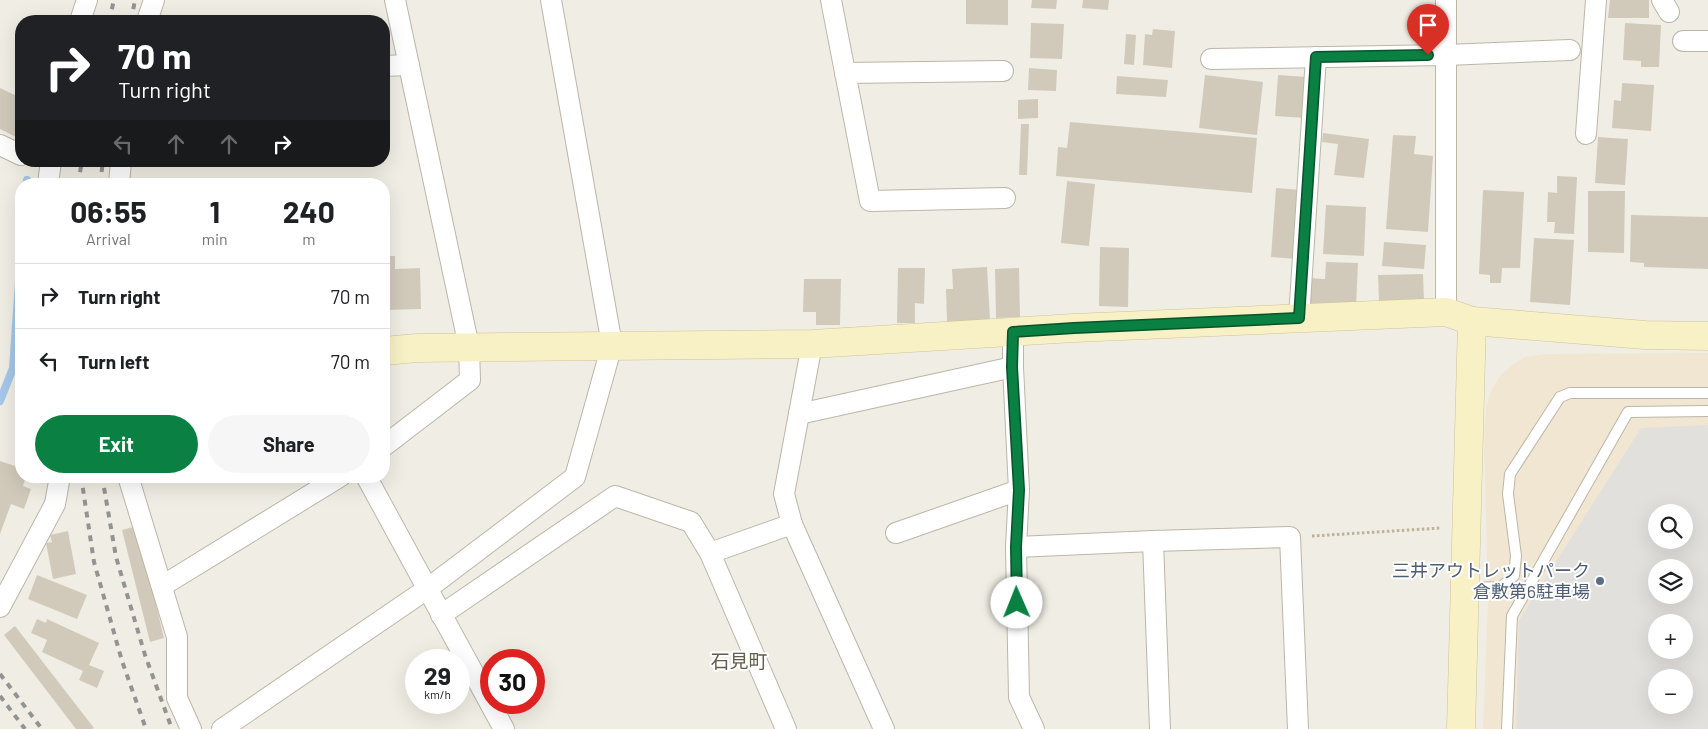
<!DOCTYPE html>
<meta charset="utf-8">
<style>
body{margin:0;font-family:Barlow,"Noto Sans JP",sans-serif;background:#f6f6f6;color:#202124;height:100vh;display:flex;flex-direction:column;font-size:19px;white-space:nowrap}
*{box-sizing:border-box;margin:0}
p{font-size:16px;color:#757577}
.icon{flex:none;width:28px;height:28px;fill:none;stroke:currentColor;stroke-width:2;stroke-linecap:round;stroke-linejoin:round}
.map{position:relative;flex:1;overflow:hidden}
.sheet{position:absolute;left:15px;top:178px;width:375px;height:305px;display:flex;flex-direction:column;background:#fff;border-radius:20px;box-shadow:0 5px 20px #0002}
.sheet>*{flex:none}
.hud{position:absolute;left:15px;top:15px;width:375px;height:152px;border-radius:20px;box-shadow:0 5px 20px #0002;background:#202124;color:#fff;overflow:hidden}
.fabs{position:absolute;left:1648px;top:504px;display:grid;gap:10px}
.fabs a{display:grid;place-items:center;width:45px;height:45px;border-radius:50%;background:#fff;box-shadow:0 5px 20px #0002;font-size:25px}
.speed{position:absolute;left:405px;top:649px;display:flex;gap:10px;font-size:25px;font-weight:700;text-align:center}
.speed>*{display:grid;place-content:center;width:65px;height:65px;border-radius:50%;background:#fff;box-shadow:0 5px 20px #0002;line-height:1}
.speed small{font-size:12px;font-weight:400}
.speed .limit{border:8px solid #d22;background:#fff;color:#111}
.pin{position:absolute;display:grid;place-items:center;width:42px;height:42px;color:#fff;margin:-51px -21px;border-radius:50% 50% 50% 0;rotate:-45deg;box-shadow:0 0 5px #0007}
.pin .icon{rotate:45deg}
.me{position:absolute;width:55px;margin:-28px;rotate:359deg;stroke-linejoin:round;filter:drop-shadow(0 0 4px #0008)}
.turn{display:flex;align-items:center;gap:18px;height:105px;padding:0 20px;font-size:22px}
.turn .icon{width:65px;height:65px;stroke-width:2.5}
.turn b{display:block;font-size:35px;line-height:42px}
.lanes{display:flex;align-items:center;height:48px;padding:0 20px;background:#0003;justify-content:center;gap:25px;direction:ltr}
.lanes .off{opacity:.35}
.eta{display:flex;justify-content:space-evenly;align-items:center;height:85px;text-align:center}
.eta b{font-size:30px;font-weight:700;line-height:35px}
.cta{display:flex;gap:10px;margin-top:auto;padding:10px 20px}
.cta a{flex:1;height:58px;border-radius:30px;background:#0b8043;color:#fff;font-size:20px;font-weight:700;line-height:58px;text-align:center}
.cta a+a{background:#f6f6f6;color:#202124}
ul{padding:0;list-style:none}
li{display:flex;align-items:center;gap:15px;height:65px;padding:0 20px;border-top:1px solid #e0e0e0}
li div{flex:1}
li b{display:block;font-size:19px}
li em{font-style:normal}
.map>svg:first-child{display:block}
.commercial{fill:#f1e6d1;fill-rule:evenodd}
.parking{fill:#e1e0dc;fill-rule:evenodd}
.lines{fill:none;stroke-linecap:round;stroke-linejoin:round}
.stream{stroke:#a5c7e9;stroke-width:8}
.building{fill:#d1cabb}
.lane-casing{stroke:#bbb6a8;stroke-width:12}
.street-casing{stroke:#bbb6a8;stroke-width:22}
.secondary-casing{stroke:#ccc397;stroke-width:29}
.path{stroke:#bbb29a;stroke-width:3;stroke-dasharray:2.5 2.5;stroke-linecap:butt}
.lane{stroke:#fff;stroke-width:10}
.street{stroke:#fff;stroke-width:20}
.secondary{stroke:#f9f1c6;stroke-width:28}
.rail{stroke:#939393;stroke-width:4;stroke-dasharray:6 6;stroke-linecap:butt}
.route-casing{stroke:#07532c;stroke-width:12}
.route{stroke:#0b8043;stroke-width:9}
.service-dot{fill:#5c6f8a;stroke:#fff;stroke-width:2}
.labels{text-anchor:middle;stroke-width:4;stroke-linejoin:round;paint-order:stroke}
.service-label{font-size:18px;fill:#4e5e75;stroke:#fff;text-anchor:end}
.neighbourhood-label{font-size:19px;fill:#645d4d;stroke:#fff}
</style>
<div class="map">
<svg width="1708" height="729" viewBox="0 0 1708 729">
<rect width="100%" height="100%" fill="#f0eee4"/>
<!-- commercial -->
<path class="commercial" d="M1708 353V729H1483L1488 599 1484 439 1486 407 1492 388 1501 375 1512 365 1525 357 1542 354ZM1656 512H1684V540H1656ZM1656 568H1684V595H1656ZM1656 622H1684V650H1656ZM1656 678H1684V705H1656Z"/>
<!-- parking -->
<path class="parking" d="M1708 425V729H1516L1519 620 1641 428ZM1656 512H1684V540H1656ZM1656 568H1684V595H1656ZM1656 622H1684V650H1656ZM1656 678H1684V705H1656Z"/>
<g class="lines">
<!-- stream -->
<g class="stream">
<path d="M26 184 27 180"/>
<path d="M0 401 13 368 21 253"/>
</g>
</g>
<!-- building -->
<g class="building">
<path d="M966 0H1008V25L966 24Z"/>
<path d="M1032 0H1057L1056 9 1031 8Z"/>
<path d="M1083 0H1109L1108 10 1082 8Z"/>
<path d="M1610 0H1649V18H1608Z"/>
<path d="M1031 23 1064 24 1062 59 1030 58Z"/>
<path d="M1625 23 1661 25 1659 67H1641V61L1623 60Z"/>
<path d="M1153 29 1175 31 1172 68 1143 65 1145 34 1152 35Z"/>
<path d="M1126 34 1136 35 1134 65 1124 64Z"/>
<path d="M1029 68 1057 70 1056 91 1028 90Z"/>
<path d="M1205 75 1263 82 1257 135 1199 128Z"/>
<path d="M1278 75 1307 77 1305 118 1275 116Z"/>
<path d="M1117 76 1168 80 1166 97 1116 94Z"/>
<path d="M1622 83 1654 85 1651 131 1612 128 1614 100 1621 101Z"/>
<path d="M0 88 21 98 20 139 0 129Z"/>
<path d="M1038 99V118L1018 119V100Z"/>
<path d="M1070 122 1257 138 1252 193 1056 176 1058 147 1067 148Z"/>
<path d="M1021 124H1029L1027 175H1019Z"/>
<path d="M1323 133 1369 139 1364 178 1334 175 1338 144 1322 142Z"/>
<path d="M1393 135 1416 136 1414 154 1433 156 1428 232 1386 229Z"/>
<path d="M1598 137 1628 139 1625 185 1595 183Z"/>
<path d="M1557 176 1577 177 1574 234 1554 233 1555 222H1547L1548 192 1557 193Z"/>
<path d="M1067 181 1095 184 1089 246 1061 243Z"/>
<path d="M1276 188 1301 190 1296 259 1271 257Z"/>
<path d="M1483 190 1524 192 1520 268H1502L1501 283H1490V275L1479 274Z"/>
<path d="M1588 191H1625L1624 253 1588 252Z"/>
<path d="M1326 205 1366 207 1364 256 1323 254Z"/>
<path d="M1631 215 1708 217V269L1644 267V263L1630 262Z"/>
<path d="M1534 238 1574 240 1570 305 1530 302Z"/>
<path d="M1384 242 1426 245 1424 269 1382 266Z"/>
<path d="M1100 247 1129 248 1128 307 1099 306Z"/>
<path d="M384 256H395V269L420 268 421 309 384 310Z"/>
<path d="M1326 262 1358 263 1356 307 1308 305 1309 278 1325 279Z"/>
<path d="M987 267 990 320 947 322 946 289H953L952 269Z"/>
<path d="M898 268H925L924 304 915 303V323H897Z"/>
<path d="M1019 268 1020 317 996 318 995 269Z"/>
<path d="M1423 274 1424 301 1379 302 1378 275Z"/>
<path d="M804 279H841L840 325H816V312H803Z"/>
<path d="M0 461 21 468V476H26L23 486 31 489 24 509 11 504 0 534Z"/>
<path d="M137 526 164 638 150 642 122 530Z"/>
<path d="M68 531 76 574 53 579 46 543 52 542 50 535Z"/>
<path d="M37 575 87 595 77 619 28 599Z"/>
<path d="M37 619 46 623 47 619 99 643 89 665 104 671 97 688 79 680 83 671 42 652 47 640 31 633Z"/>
<path d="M15 626 94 728 92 729H76L4 635Z"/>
</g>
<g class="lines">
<!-- lane casing -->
<g class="lane-casing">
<g id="lane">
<path d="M1466 588 1501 587 1514 576 1516 556 1508 494 1510 474 1560 397 1570 393H1708"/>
<path d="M1507 729 1512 616 1628 412 1708 411"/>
</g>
</g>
<!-- street casing -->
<g class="street-casing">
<g id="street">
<path d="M831 0 870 201 1005 198"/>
<path d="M1446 0V312"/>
<path d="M1662 0 1669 12"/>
<path d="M80 21 87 0"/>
<path d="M147 21 154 0"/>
<path d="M1683 41H1708"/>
<path d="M1211 59 1446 55 1570 50"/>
<path d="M384 66 409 65"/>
<path d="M845 73 1003 71"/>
<path d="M1586 134 1596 0"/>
<path d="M0 145 21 155"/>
<path d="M48 184 51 161"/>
<path d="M119 184 121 161"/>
<path d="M1299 318 1316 57"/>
<path d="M1013 332V367L1019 490 1016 547 1019 697 1034 729"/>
<path d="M812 344 784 494 792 524 884 729"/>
<path d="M799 414 1013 367"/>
<path d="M384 446 470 380 469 347 395 0"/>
<path d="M128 476 177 637V698L191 729"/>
<path d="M366 476 504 729"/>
<path d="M896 533 1019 490"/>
<path d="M1153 541 1160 729"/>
<path d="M1016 547 1153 541 1290 537 1298 729"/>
<path d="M710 553 786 729"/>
<path d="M162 586 341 476"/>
<path d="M0 607 55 504 60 476"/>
<path d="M441 615 615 496 691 522 710 553 792 524"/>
<path d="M222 729 427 589 575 477 612 345 551 0"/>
</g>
</g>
<!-- secondary casing -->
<g class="secondary-casing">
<g id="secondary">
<path d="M384 351 417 348 812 344 1074 328 1446 312 1472 321"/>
<path d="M1461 729 1472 321 1645 335 1708 336"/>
</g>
</g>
<!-- path -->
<path class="path" d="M1312 536 1441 528"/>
<!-- lane -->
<use href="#lane" class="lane"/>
<!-- street -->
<use href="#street" class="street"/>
<!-- secondary -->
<use href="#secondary" class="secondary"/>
<!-- rail -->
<g class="rail">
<path d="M109 21 114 0"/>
<path d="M131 21 135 0"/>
<path d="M78 184 82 161"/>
<path d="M100 184 103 161"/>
<path d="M81 476 94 562 122 661 146 729"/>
<path d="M102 476 116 557 145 655 172 729"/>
<path d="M0 674 42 729"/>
<path d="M0 696 25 729"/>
</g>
</g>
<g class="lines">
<!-- route casing -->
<g class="route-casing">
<path id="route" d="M1017 603 1016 547 1019 490 1012 367 1013 332 1074 328 1299 318 1316 57 1428 55"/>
</g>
<!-- route -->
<use href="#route" class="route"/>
</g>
<!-- markers -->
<circle class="service-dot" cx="1600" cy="581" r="5"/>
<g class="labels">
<!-- service labels -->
<g class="service-label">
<text x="1590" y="577">三井アウトレットパーク<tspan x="1590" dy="21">倉敷第6駐車場</tspan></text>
</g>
<!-- neighbourhood labels -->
<g class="neighbourhood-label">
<text x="739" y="668">石見町</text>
</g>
</g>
</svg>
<div class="fabs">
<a><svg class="icon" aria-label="search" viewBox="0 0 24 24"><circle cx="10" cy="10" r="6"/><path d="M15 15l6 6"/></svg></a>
<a><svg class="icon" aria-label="layers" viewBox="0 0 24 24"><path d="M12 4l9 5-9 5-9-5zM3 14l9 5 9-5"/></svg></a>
<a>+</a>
<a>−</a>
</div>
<div class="speed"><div>29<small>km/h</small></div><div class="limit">30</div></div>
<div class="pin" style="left:1428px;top:55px;background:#d93025"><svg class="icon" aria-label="arrive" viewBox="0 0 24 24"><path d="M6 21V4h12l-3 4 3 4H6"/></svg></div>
<svg class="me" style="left:1017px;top:603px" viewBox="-20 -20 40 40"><circle r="19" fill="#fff"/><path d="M0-13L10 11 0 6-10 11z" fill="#0b8043"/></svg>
<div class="hud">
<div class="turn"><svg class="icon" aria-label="right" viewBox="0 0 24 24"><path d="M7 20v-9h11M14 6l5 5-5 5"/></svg><div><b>70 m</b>Turn right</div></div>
<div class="lanes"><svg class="icon off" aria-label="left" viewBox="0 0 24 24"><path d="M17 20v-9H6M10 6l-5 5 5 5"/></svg><svg class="icon off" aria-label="ahead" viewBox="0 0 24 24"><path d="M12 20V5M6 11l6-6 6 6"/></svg><svg class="icon off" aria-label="ahead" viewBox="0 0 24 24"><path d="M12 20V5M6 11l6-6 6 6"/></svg><svg class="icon" aria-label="right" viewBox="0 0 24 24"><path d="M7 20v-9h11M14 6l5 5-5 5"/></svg></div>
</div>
<section class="sheet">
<div class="eta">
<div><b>06:55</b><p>Arrival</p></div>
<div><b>1</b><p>min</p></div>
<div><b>240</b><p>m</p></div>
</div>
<ul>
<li><svg class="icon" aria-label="right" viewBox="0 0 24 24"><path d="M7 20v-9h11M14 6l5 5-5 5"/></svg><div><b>Turn right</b></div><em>70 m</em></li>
<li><svg class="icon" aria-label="left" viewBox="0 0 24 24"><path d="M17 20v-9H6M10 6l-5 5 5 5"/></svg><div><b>Turn left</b></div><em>70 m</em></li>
</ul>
<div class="cta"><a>Exit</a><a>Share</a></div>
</section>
</div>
